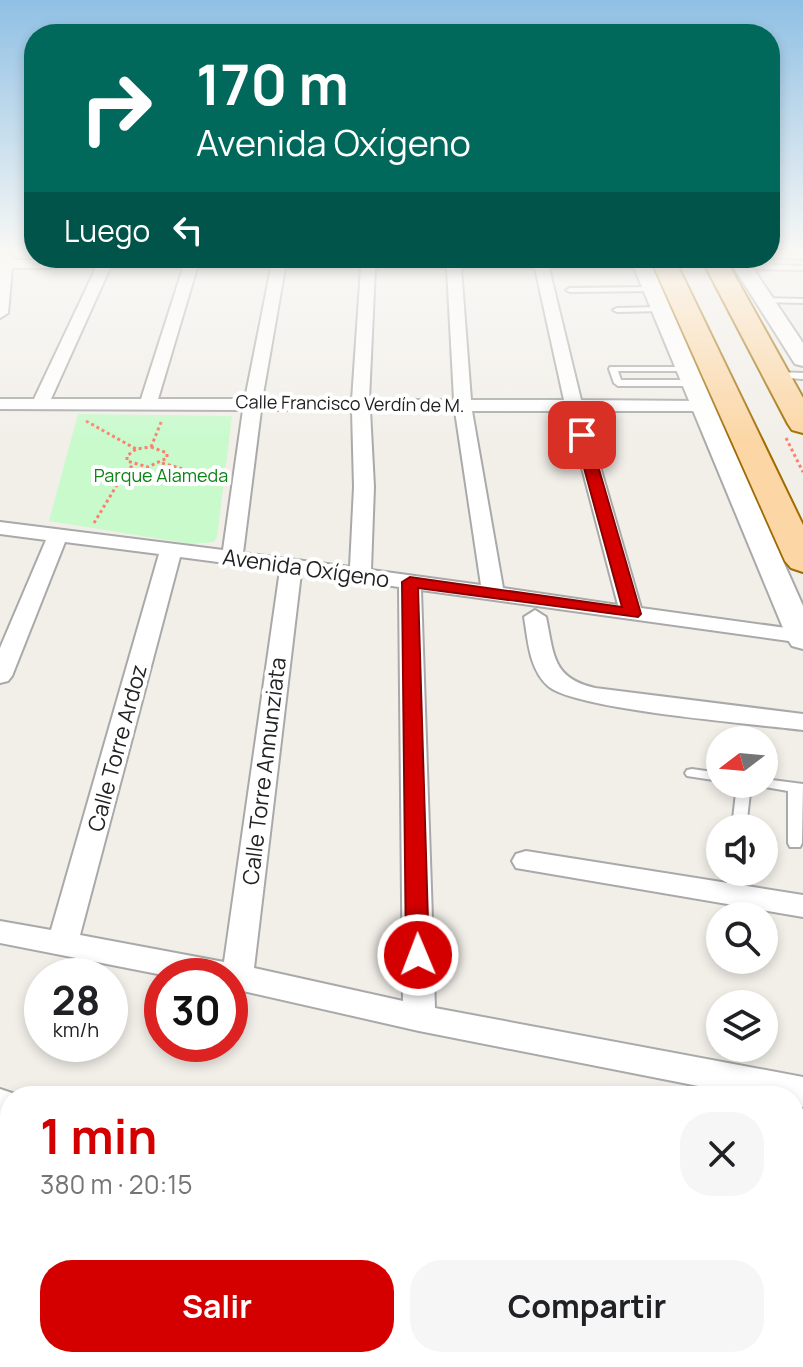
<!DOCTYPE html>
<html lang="es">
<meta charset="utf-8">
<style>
body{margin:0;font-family:Manrope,sans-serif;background:#f6f6f6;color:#202124;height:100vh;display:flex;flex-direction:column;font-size:30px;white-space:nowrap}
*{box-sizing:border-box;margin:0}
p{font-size:26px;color:#757577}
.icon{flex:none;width:44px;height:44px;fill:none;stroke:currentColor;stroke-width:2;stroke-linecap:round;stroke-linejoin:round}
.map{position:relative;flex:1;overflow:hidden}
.side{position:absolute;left:0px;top:1086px;width:804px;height:282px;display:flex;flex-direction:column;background:#fff;border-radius:32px 32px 0 0;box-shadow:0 4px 12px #0003}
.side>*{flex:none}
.top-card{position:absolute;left:24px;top:24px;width:756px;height:244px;border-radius:32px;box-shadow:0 4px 12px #0003;background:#00695c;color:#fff;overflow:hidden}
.needle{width:52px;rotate:254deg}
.buttons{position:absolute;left:706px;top:726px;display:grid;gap:16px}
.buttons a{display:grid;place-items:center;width:72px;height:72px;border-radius:50%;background:#fff;box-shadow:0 4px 12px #0003;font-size:40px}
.speed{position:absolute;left:24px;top:958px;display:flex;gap:16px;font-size:40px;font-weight:700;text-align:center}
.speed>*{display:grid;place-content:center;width:104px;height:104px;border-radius:50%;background:#fff;box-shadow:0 4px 12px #0003;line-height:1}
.speed small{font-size:20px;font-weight:400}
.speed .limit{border:12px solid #d22;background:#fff;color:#111}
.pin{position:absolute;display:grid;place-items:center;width:68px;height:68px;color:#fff;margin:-34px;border-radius:16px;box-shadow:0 4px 12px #0006}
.me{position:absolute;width:88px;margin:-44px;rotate:359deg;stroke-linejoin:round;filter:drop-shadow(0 0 6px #0008)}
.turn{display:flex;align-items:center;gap:28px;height:168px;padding:0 40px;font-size:36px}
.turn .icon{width:104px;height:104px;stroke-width:2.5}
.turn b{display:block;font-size:56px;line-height:68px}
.then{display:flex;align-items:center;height:76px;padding:0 40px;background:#0003;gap:16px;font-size:30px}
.round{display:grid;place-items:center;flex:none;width:84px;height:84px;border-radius:32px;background:#f6f6f6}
.head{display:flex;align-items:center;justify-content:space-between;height:136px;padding:0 40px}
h1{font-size:48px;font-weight:700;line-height:60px;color:#d40000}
.cta{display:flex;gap:16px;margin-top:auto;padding:16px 40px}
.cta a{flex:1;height:92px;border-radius:32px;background:#d40000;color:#fff;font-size:32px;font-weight:700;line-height:92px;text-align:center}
.cta a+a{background:#f6f6f6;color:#202124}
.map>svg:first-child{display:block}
.park{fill:#c8facc}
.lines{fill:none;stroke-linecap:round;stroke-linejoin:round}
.service-casing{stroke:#a9a9a9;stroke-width:4}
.minor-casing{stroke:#a9a9a9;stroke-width:4}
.tertiary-casing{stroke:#a9a9a9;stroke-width:4}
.primary-casing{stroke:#a06b00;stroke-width:4}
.path{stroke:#fa8072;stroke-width:3;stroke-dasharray:3 3;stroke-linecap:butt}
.service{fill:#fff;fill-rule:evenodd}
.minor{fill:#fff;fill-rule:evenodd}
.tertiary{fill:#fff;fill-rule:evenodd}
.primary{fill:#fcd6a4;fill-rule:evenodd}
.route{fill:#d40000;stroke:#8a0000;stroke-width:2}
.labels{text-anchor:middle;stroke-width:8;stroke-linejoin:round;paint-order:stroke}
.far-street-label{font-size:18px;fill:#222;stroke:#fff}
.far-park-label{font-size:18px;fill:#0c8416;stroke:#fff}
.street-label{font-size:22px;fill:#222;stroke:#fff}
</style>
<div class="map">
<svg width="803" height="1367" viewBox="0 0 803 1367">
<rect width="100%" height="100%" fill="#f2efe9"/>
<!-- park -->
<path class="park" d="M78 414 232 416 217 537 214 542 192 544 49 521Z"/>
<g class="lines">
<!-- service casing -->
<g class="service-casing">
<g id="service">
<path d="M770 253 803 255V259L772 257 773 265 803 266V270L742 269 738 267 742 265H766V258H770Z"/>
<path d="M651 287 655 289 654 291 570 292 566 290 570 288Z"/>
<path d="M762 298 803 299V303L765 302 761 300Z"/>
<path d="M660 307H663V311L617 312 613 310 617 308Z"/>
<path d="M610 367H688V371H618L621 380H691L695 383 691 386H618L614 383 609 369Z"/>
<path d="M776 372 803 373V379L773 377V373Z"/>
<path d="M692 769 720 773V781L687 776 685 773 687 770Z"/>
<path d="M764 779 803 784 802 843 800 847H790L788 843V791L759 786 758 784H764Z"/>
<path d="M737 784H751L746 828H732Z"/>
</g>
</g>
<!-- minor casing -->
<g class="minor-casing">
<g id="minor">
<path d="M0 252H14L13 260 547 258 646 261V267L641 268H549L581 400 700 401 709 406 700 411H584L641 608 801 630 803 643 421 590 435 1008 803 1077V1107L794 1105V1096H749L419 1031 230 988V976H168L0 943V921L51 930 159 554 65 542 12 676 8 681 0 683V648L46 540 0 534V522L223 550 243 410 0 409V399H34L96 268H12L8 313 0 318ZM110 268H183L141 399H51ZM197 268H271L245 399H158ZM285 268H361L352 400H262ZM375 268H447L454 400H369ZM461 268H535L564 400H471ZM261 410H352L354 487 350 567 243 553ZM370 410 455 411 481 585 371 570 374 487ZM472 411H567L618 605 503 588ZM180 557 280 570 224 962 80 935ZM301 573 399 587 403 1001 254 968Z"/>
<path d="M535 610 546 617C554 655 552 678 595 688L803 714V730C757 724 575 710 548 686 529 669 528 640 524 617Z"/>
<path d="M526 851 803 895V917L516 868 512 861 516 854Z"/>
<path d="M0 1089 21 1096H10V1122L0 1119Z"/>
<path d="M10 1201V1237L0 1241V1205Z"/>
<path d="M183 1358H231L227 1367H179Z"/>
<path d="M376 1358H445V1367H380Z"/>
</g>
</g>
<!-- tertiary casing -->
<g class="tertiary-casing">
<g id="tertiary">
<path d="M630 258H648L803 606V649L792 646 788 640Z"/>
<path d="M728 258H746L803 343V366L795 364Z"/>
</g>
</g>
<!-- primary casing -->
<g class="primary-casing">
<g id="primary">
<path d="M650 258H674L803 525V572L791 568 785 561Z"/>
<path d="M701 258H725L803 398V433L792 430 788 424Z"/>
</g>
</g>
<!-- path -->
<g class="path">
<path d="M86 421 136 449"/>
<path d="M786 438 803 472"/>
<path d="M151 447 167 453V458L148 467 127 461V456L136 449Z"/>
<path d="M151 447 162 420"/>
<path d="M162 463 225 481"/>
<path d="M94 523 123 475 133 465"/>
</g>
<!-- service -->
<use href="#service" class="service"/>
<!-- minor -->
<use href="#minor" class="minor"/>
<!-- tertiary -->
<use href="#tertiary" class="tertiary"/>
<!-- primary -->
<use href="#primary" class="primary"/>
</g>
<!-- sky -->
<linearGradient id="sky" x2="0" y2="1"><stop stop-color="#8fc0e4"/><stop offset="0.57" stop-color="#f9f8f5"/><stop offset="1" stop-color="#f9f8f5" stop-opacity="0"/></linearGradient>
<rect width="803" height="443" fill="url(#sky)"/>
<!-- route -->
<path class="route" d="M582 431 589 435 641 614 638 617 418 588 429 955 426 962 418 964 409 962 406 955 402 582 410 577 622 607 575 435Z"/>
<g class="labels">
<!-- far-street labels -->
<g class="far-street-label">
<text transform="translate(350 404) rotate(1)" y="6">Calle Francisco Verdín de M.</text>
</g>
<!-- far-park labels -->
<g class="far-park-label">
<text x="161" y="482">Parque Alameda</text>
</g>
<!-- street labels -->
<g class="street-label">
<text transform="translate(306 568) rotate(8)" y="8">Avenida Oxígeno</text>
<text transform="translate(117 748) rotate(-75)" y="8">Calle Torre Ardoz</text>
<text transform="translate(264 771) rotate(-83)" y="8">Calle Torre Annunziata</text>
</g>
</g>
</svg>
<div class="buttons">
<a><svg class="needle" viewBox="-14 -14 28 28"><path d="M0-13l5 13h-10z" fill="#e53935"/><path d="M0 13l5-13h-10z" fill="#757577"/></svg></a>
<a><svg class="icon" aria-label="sound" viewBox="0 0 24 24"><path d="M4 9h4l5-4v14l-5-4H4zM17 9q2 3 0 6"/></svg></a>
<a><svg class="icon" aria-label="search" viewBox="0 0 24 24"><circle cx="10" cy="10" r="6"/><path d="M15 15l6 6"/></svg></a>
<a><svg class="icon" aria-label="layers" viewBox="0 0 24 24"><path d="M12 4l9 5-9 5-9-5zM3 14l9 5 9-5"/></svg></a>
</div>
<div class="speed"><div>28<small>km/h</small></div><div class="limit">30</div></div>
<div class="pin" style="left:582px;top:435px;background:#d93025"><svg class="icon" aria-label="arrive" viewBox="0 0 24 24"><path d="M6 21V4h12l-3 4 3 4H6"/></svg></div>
<svg class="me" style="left:418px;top:955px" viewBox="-20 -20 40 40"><circle r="17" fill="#d40000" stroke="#fff" stroke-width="3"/><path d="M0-11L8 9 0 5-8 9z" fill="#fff"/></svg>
<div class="top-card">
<div class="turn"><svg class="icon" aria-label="right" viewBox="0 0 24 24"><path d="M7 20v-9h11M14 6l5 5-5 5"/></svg><div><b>170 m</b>Avenida Oxígeno</div></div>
<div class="then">Luego<svg class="icon" aria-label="left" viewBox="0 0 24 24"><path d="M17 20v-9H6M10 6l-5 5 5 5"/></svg></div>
</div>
<section class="side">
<div class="head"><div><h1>1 min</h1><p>380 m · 20:15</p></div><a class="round"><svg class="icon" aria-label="close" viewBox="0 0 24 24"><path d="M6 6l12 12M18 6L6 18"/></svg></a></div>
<div class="cta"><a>Salir</a><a>Compartir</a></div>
</section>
</div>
